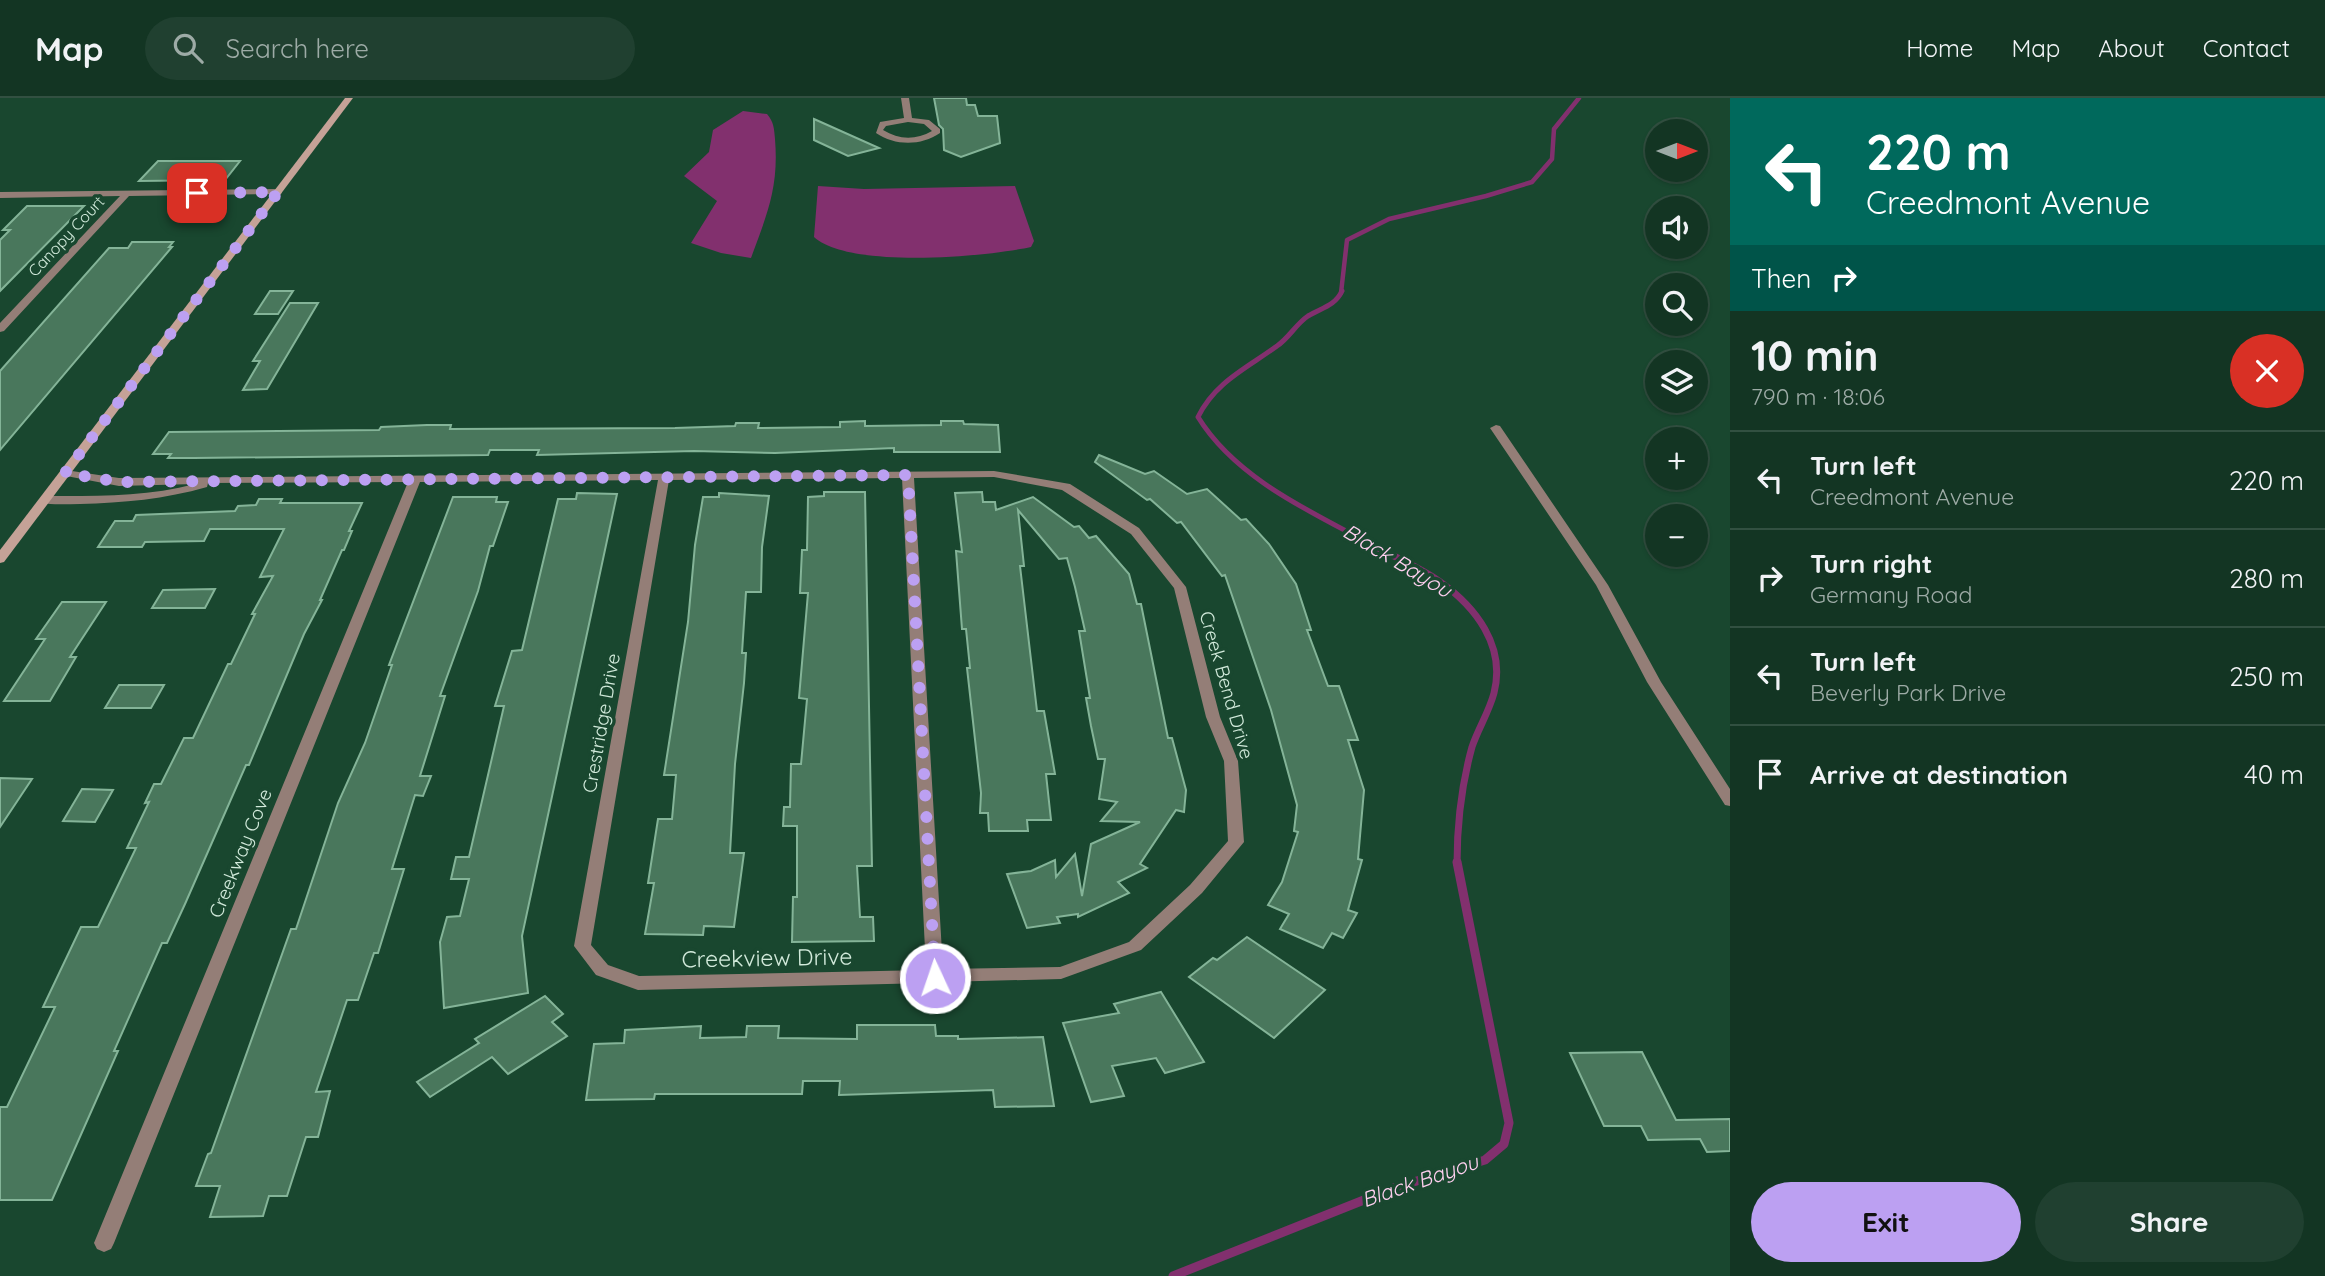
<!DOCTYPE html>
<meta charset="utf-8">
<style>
body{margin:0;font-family:Quicksand,sans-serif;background:#204030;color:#f1f3f6;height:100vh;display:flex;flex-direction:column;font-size:26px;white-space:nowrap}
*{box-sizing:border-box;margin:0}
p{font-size:23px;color:#9daba6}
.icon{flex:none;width:38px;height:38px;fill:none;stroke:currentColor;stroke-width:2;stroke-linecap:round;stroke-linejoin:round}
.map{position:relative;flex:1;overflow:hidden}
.sheet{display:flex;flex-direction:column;background:#133523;width:595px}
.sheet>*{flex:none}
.banner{background:#00695c;color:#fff;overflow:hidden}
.needle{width:46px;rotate:90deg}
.tools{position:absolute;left:1645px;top:21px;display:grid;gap:14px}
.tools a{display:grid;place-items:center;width:63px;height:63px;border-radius:50%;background:#133523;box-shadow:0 2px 5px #0004,0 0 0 2px #325041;font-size:35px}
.pin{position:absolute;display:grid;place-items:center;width:60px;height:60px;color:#fff;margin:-30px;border-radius:14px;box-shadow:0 4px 10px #0006}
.me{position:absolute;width:77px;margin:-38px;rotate:357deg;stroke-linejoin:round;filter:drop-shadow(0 0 5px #0008)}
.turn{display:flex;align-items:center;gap:24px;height:147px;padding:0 21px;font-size:32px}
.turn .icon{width:91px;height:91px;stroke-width:2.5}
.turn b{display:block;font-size:49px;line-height:60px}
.then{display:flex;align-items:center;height:66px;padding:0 21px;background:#0003;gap:14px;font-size:26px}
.round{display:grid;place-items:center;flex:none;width:74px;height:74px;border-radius:37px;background:#204030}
.headline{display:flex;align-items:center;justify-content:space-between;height:119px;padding:0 21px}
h1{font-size:42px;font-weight:700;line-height:52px}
.action{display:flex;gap:14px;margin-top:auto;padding:14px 21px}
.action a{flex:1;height:80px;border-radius:42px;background:#bca0f2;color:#111;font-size:28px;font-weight:700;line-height:80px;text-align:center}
.action a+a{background:#204030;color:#f1f3f6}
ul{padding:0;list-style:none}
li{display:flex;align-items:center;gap:21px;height:98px;padding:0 21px;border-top:2px solid #325041}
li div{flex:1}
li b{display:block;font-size:26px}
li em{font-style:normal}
header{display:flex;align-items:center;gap:42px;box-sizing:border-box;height:98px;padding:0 35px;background:#133523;border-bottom:2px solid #325041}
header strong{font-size:33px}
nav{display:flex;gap:38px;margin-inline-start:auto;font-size:24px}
.search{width:490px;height:63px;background:#204030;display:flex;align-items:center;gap:18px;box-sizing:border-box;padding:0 24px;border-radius:38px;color:#9daba6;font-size:26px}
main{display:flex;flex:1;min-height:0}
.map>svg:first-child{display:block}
.water{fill:#82306e}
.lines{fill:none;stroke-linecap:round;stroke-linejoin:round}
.stream-far3{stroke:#82306e;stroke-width:4.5}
.stream-far2{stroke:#82306e;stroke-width:5}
.stream-far1{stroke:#82306e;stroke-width:7}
.stream{stroke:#82306e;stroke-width:9}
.building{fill:#49775c;stroke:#84b498;stroke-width:2}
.service{fill:#947e77;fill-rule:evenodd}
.minor{fill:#947e77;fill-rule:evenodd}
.secondary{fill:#c5a297;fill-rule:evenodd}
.route{stroke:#bca0f2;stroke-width:12;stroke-dasharray:0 21.6}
.labels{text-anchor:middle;stroke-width:7;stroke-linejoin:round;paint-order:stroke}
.far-street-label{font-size:16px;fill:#d2eadb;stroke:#19472f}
.street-label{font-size:19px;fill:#d2eadb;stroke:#19472f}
.water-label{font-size:21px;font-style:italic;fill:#ffd0f0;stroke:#19472f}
.near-street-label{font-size:23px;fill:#d2eadb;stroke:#19472f}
</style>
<header>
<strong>Map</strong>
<div class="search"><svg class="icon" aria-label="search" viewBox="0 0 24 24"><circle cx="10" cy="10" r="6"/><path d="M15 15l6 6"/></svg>Search here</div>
<nav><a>Home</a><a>Map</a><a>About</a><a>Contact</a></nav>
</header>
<main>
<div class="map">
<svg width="1730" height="1178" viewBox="0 0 1730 1178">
<rect width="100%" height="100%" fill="#19472f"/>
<!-- water -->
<g class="water">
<path d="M743 13 767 16C774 24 774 31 775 41 779 90 767 116 751 160L721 155 691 145 717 103 684 78 709 54 713 32Z"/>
<path d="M818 88 864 91 1015 88 1034 143 1031 149C985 159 849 171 814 139Z"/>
</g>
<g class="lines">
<!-- stream-far3 -->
<path class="stream-far3" d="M1341 195 1347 142 1389 121 1486 98 1532 84 1552 61 1554 31 1579 0"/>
<!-- stream-far2 -->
<path class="stream-far2" d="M1342 193C1335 208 1321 210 1308 218 1296 226 1289 240 1277 248 1247 270 1215 284 1198 319 1235 379 1307 412 1367 444"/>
<!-- stream-far1 -->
<path class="stream-far1" d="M1364 443C1388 456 1416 467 1439 483 1476 509 1506 548 1494 595 1489 614 1478 631 1472 649 1462 685 1457 728 1457 766"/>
<!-- stream -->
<path class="stream" d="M1173 1178 1394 1090 1485 1062 1504 1046 1509 1025 1457 764"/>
</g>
<!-- building -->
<g class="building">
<path d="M934 0H966L967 7H975L978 18H997L1000 45 961 59 944 52 943 31 939 27Z"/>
<path d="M814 21 879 50 848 58 814 42Z"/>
<path d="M158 63H240L225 82 139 83Z"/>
<path d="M27 108H84L0 193V142L10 132H3Z"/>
<path d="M132 144H173L169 149H172L0 352V273L109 150H128Z"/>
<path d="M270 193H293L278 216H255Z"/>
<path d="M290 205H318L267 291 243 292 260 263H253Z"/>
<path d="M865 323V328L941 327V323H963L964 326 998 327 1000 354H894V350L775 355 694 353 537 357 539 352H490L488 357 194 360H168L171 356H153L169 334 379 332 381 329 427 327H451L450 331 675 330 735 328 736 325H759L758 330 840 329V324Z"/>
<path d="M1099 357 1145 376 1154 373 1187 396 1207 391 1241 422 1246 421 1269 446 1296 486 1311 532H1307L1328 588H1339L1358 642H1348L1364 692 1358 761 1362 762 1348 812 1357 815 1343 840 1332 835 1323 850 1280 831 1289 816 1268 807 1282 784 1298 734 1294 733 1297 707 1271 612 1225 477 1222 478 1181 424 1177 425 1150 401 1147 402 1095 364Z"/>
<path d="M824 394H865L872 768H857L860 819H873L874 843 792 844 793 799H797V728H783L784 709H790L791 666H801L807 601 799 600 808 495H800L802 452H807L808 399 824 398Z"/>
<path d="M982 394 983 404H995L996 412 1033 399 1074 429 1079 428 1089 440 1096 438 1129 476 1137 506H1141L1168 640H1172L1186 692 1184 714 1176 712 1140 766 1147 770 1118 784 1129 795 1078 819V816L1057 819 1060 825 1027 830 1007 776 1031 773 1055 762 1056 779 1075 756 1082 798 1091 746 1140 724 1101 723 1117 704 1099 701 1105 661H1098L1091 628 1086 600H1090L1079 533H1085L1075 489 1067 460 1059 461 1018 412 1024 468H1020L1037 613H1044L1055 676H1046L1051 722H1027L1028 733H989L988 715H980L981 695 967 570H970L966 531H962L956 453 962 454 955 395Z"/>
<path d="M577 395 617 396 522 838 528 895 444 910 440 844 447 819 460 818 469 781H451L456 759H469L504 608H495L512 553 522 552 558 401H576Z"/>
<path d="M719 395 769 398 762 449 761 494H746L742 555H746L744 585 735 666 730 755H744L734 829 704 828 703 837 645 836 654 785H648L658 721H672L676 677H664L688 524 695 447 703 399H719Z"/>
<path d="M453 399H497L496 404H508L493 448H490L478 493 440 598H445L420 678H431L423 698 415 697 392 771H404L378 855H374L358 902H347L316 994 330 993 318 1039H306L287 1098H269L263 1118 210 1119 220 1088H196L208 1056 211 1055 291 831H296L338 705 365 645 392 567H389Z"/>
<path d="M259 401H282L280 405H362L349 433H352L344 452H342L320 502H322L304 536 249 667H246L185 806 167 845H162L114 953H118L52 1102H0V1009H7L55 909H43L81 829H98L136 750H127L149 704 145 705 154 686H161L184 640H193L228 566H231L255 516H252L273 478 260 479 284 431H210L204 443 145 444 142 449H98L115 423H133L136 417 235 413 238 408 256 407Z"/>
<path d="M215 491 205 510H152L163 492Z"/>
<path d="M62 504H106L70 559H76L50 603H4L45 541H36Z"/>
<path d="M119 587H164L151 610H105Z"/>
<path d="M0 680 32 681 0 729Z"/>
<path d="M82 691 113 692 95 724 63 723Z"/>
<path d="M1247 839 1325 892 1274 940 1189 879 1213 860 1217 862Z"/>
<path d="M1161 894 1204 964 1165 975 1156 960 1112 968 1124 998 1091 1004 1063 925 1119 915 1114 906Z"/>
<path d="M545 898 563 916 552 924 567 938 508 976 492 959 430 999 417 984 479 945 475 941Z"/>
<path d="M857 927H935L936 938H958V941L1043 939 1054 1008 995 1009 993 992 839 997 840 983H803L802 996H655L654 1001 586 1002 594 946 624 945 625 932 701 928 700 940 746 939 747 928H779L778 940 857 941Z"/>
<path d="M1642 954 1676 1022 1730 1021V1053L1707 1054 1700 1041 1648 1042 1641 1028H1604L1570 955Z"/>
</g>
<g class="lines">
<!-- service -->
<path class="service" d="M1496 327 1500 328 1608 487 1661 584 1730 691V708L1725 707 1647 584 1596 487 1490 330Z"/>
<!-- minor -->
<g class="minor">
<path d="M901 0H909L912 20 929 22 940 31V35C921 48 895 48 876 35L880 24 904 20ZM908 24 924 26 932 33C916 42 899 42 883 32L886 28Z"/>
<path d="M278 91 282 94 281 96 129 98 4 233 0 234V225L120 98 0 100V94Z"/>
<path d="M65 372 119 380 994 373 1070 386 1139 430 1186 489 1220 619 1238 663 1244 744 1202 795 1141 852 1061 881 941 884 935 887 929 885 638 892 596 877 574 848 658 382 420 384 114 1145 111 1151 104 1154 97 1151 94 1145 408 384 208 385 207 389C165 401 123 405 80 406 67 406 53 407 41 405V399L45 398C95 398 146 399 195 386L119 388 61 377V373ZM994 379 1062 392 1131 436 1174 490 1206 619 1224 663 1228 743 1190 787 1129 844 1060 869 943 871 914 380ZM902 380 926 872 639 878 608 867 591 847 669 382Z"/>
</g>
<!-- secondary -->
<path class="secondary" d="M345 0H353L4 464 0 465V452Z"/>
</g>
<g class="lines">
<!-- route -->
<path class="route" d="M197 95 278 94 65 375 119 384 908 377 935 880"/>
</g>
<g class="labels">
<!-- far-street labels -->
<g class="far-street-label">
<text transform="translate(66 138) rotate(-47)" y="6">Canopy Court</text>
</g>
<!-- street labels -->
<g class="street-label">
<text transform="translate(1227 587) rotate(74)" y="7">Creek Bend Drive</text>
<text transform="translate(601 625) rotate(-80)" y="7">Crestridge Drive</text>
<text transform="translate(240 755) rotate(-68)" y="7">Creekway Cove</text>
</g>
<!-- water labels -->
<g class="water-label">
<text transform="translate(1397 463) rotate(31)" y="7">Black Bayou</text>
<text transform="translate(1420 1083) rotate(-19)" y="7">Black Bayou</text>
</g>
<!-- near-street labels -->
<g class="near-street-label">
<text transform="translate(767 860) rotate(-1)" y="8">Creekview Drive</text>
</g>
</g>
</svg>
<div class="tools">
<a><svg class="needle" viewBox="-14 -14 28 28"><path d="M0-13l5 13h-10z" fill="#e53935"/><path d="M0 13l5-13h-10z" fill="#9daba6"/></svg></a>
<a><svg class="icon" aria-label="sound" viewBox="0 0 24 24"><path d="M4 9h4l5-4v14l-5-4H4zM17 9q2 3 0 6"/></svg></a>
<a><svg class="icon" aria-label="search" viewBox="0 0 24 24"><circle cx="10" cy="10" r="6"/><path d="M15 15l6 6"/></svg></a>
<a><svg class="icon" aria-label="layers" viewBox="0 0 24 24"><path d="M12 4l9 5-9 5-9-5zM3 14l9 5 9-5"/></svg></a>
<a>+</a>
<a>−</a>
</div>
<div class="pin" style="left:197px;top:95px;background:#d93025"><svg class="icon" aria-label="arrive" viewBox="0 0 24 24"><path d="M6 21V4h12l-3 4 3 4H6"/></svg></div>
<svg class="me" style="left:935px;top:880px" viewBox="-20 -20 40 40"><circle r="17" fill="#bca0f2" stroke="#fff" stroke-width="3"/><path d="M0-11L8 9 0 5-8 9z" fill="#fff"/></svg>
</div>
<section class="sheet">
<div class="banner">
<div class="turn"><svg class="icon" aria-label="left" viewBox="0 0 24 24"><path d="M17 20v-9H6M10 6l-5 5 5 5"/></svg><div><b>220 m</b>Creedmont Avenue</div></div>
<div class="then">Then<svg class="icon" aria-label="right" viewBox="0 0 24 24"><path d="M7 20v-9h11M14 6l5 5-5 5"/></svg></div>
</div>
<div class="headline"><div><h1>10 min</h1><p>790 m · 18:06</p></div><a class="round" style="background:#d93025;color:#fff"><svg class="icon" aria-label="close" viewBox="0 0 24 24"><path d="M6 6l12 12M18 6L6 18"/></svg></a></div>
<ul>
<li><svg class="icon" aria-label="left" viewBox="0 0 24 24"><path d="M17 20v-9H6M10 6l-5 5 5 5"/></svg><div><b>Turn left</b><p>Creedmont Avenue</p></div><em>220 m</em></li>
<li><svg class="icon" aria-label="right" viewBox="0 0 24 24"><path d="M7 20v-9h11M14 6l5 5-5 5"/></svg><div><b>Turn right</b><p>Germany Road</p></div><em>280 m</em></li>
<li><svg class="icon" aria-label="left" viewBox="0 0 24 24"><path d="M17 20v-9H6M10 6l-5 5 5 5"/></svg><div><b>Turn left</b><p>Beverly Park Drive</p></div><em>250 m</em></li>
<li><svg class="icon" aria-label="arrive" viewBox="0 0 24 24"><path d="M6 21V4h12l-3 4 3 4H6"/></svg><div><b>Arrive at destination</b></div><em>40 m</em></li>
</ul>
<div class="action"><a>Exit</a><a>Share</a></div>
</section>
</main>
